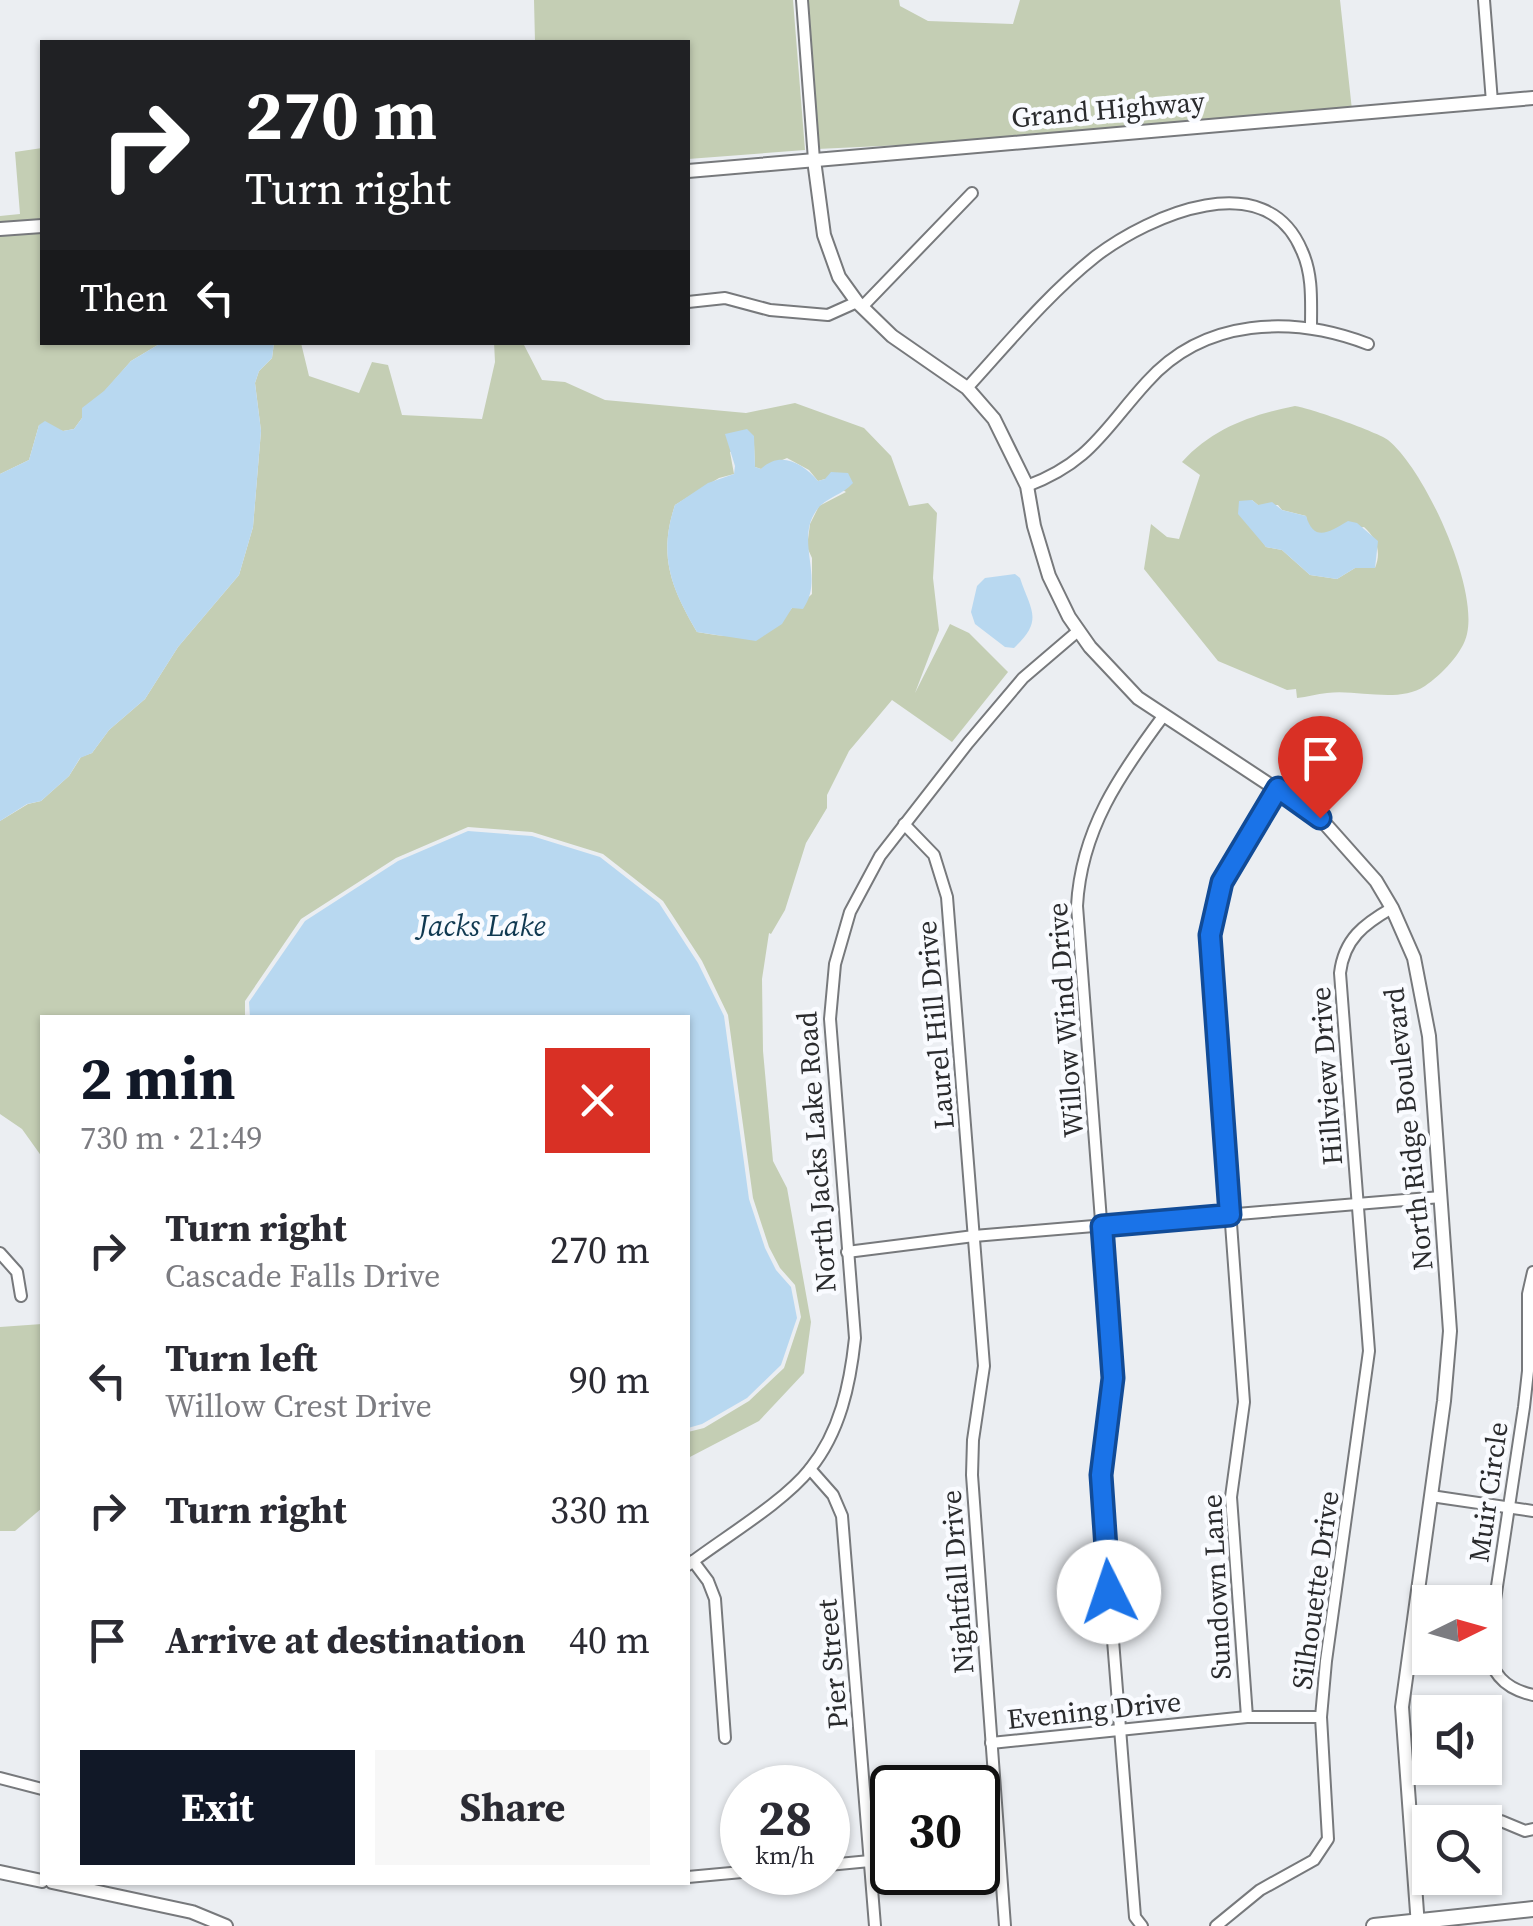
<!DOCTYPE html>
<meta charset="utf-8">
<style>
body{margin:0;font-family:"Source Serif 4",serif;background:#f7f7f7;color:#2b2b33;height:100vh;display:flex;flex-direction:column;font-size:38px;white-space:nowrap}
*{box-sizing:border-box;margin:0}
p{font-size:32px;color:#7c7c81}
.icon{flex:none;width:55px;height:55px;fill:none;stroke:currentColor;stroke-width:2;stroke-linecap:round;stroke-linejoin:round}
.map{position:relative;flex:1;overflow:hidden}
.drawer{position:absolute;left:40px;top:1015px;width:650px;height:870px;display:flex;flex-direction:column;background:#fff;border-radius:0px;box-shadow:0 2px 8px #0004}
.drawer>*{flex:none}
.hud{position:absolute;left:40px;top:40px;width:650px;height:305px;border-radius:0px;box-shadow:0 2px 8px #0004;background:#202124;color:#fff;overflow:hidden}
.needle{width:65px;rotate:85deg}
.controls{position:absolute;left:1412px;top:1585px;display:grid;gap:20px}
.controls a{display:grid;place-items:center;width:90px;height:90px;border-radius:0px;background:#fff;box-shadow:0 2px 8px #0004;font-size:50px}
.speed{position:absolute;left:720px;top:1765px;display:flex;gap:20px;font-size:50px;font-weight:700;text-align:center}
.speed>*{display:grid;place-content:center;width:130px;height:130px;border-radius:50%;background:#fff;box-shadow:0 2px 8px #0004;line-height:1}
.speed small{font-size:25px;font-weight:400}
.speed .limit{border:5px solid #111;border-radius:15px;background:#fff;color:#111}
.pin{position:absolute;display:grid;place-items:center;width:85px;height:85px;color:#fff;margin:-102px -42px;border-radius:50% 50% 50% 0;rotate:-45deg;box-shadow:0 0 10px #0007}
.pin .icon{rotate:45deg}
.me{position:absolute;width:110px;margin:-55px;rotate:356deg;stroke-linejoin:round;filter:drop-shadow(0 0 8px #0008)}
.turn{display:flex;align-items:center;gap:35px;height:210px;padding:0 40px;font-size:45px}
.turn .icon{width:130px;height:130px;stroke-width:2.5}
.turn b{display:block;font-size:70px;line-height:85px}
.then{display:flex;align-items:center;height:95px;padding:0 40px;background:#0003;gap:20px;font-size:38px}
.round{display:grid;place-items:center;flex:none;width:105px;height:105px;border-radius:0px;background:#f7f7f7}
.overview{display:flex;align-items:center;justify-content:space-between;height:170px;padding:0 40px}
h1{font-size:60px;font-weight:700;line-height:75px;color:#111827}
.primary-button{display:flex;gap:20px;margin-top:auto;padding:20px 40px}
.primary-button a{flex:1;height:115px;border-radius:0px;background:#111827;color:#fff;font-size:40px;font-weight:700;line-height:115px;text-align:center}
.primary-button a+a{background:#f7f7f7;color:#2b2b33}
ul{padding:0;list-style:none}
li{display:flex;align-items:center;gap:30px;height:130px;padding:0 40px}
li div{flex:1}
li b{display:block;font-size:38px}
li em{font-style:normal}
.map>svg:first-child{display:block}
.green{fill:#c4ceb4;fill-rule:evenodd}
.water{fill:#b8d8f0}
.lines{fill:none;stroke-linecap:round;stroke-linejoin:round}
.minor-casing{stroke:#77797c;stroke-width:14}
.tertiary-casing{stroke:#77797c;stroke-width:16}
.secondary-casing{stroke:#77797c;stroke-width:18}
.minor{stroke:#fff;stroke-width:10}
.tertiary{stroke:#fff;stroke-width:12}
.secondary{stroke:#fff;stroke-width:14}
.route-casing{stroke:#114b97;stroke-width:25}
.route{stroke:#1a73e8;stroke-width:18}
.labels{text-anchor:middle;stroke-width:9;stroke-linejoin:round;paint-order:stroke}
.street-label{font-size:28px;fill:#2a2b2d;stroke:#f9fbff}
.water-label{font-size:30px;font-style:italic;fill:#103951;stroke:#f9fbff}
</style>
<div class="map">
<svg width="1533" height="1926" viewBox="0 0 1533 1926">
<rect width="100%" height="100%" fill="#ebeef2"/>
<!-- green -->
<g class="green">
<path d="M534 0H793L805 150 688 159V42H535Z"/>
<path d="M807 0H899L900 6 928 21 1013 24 1020 0H1340L1352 110 988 141 817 149Z"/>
<path d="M42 148V221L0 225V216L20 214 15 152Z"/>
<path d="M42 231V342L161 343 131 361 104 392 83 408 82 418 74 429 63 431 39 425 29 460 0 474V234Z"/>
<path d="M494 342 523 343 542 380 565 382 605 400 746 413 795 403 864 428 891 456 909 506 928 503 937 513 933 578 939 630 915 693 950 624 969 633 1008 672 952 742 892 700 849 751 827 795V808L806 843 785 910 771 934 769 933 762 979 763 1051 773 1161 787 1188 811 1322 804 1373 759 1421 688 1458V1432L704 1428 749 1401 784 1368 801 1317 795 1285 780 1268 769 1247 753 1198 728 1015 702 961 663 901 603 854 532 832 468 827 396 858 301 919 245 1001V1017L42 1018V1157L22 1129 0 1114V821L28 804 41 801 69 776 81 757 92 753 109 730 145 699 178 647 239 575 253 527 261 431 255 383 259 371 272 358 274 343H301L309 376 359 393 372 362 388 365 402 415 482 419 495 362ZM754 444 755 467 761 469 787 458 809 470 818 481 825 479 846 492 819 506 810 524 807 547 812 558V594L798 607 792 608C765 642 738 639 697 632 671 587 658 556 675 505L719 478 734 474 730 452Z"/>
<path d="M1295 406C1307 407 1380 433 1388 440 1425 470 1478 586 1467 634 1463 653 1441 675 1425 686 1397 704 1358 689 1327 693 1317 694 1307 697 1297 698L1296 689 1287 690 1218 661 1144 569 1151 524 1167 537 1179 539 1200 475 1182 462C1213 428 1251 415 1295 406ZM1252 500 1258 505H1278L1282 510 1306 516 1308 526 1317 535 1364 527C1376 538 1382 551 1375 568H1355L1337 579 1310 575 1282 550 1266 547 1259 537Z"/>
<path d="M42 1324V1508L15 1531H0V1327Z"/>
</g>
<!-- water -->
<g class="water">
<path d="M161 343H274L272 358 259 371 255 383 261 431 253 527 239 575 178 647 145 699 109 730 92 753 80 758 69 776 41 801 27 804 0 821V474L29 460 39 425 45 421 63 431 74 429 82 418V408L104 391 131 361Z"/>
<path d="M747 429 754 436 755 467 761 469C780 450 803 463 818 481L825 479 831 472 848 473 853 483C843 495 824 498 816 511 795 542 825 578 803 609L792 608 782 624 756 641 697 632C671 588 658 555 675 505L708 483 734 474 735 466 725 434Z"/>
<path d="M1252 500 1258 505 1272 502 1282 510 1306 516C1314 542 1328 533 1348 521L1357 523 1378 541 1375 568H1355L1337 579 1310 575 1282 550 1266 547 1238 514 1239 501Z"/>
<path d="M1015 574 1020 578C1031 611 1044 620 1014 648L1005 647 975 624 971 612 977 586 985 578Z"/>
<path d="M468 831 532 836 600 857 659 903 698 963 724 1016 749 1199 765 1248 776 1270 791 1287 797 1318 781 1365 747 1398 702 1424 688 1428V1018L250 1017 249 1002 305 921 398 861Z"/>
</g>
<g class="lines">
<!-- minor casing -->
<g class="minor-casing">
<g id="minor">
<path d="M802 0 814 160"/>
<path d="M1484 0 1492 102"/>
<path d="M688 302 725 298 770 310 828 315 857 302"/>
<path d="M862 307 972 193"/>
<path d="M967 388C1008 343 1048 294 1096 256 1150 215 1266 164 1302 251 1313 275 1311 302 1311 327"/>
<path d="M1027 486C1091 462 1104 429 1147 382 1204 318 1292 315 1368 344"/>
<path d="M904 824 934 855 947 897 984 1366 973 1440 972 1475 1005 1926"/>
<path d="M847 1252 974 1236 1441 1197"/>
<path d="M0 1253 17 1272 21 1296"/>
<path d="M1533 1272 1528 1294V1371L1524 1407 1488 1646C1490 1674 1506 1689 1533 1695"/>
<path d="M810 1469 833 1495 842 1516 875 1926"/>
<path d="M1431 1496 1533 1511"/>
<path d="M693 1561 708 1581 715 1599 725 1738"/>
<path d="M688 1565C723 1538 783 1503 810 1469 840 1432 850 1385 855 1338L830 1019 835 964 850 912 880 856 968 743 1023 678 1078 631"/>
<path d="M1247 1717 1231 1497 1244 1402 1210 935 1222 882 1279 788"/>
<path d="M991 1743 1247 1717H1321"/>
<path d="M0 1778 42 1789"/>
<path d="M1501 1821 1525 1831 1533 1829"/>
<path d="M828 1865 870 1861"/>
<path d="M688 1877 742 1872"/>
<path d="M1142 1926 1135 1917 1101 1489 1102 1458 1113 1378 1077 906C1081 830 1120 774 1164 715"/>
<path d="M1216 1926 1260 1890 1314 1860 1328 1839 1321 1717 1326 1661 1369 1351 1340 973C1344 939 1364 924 1392 908"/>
</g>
</g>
<!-- tertiary casing -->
<g class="tertiary-casing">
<g id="tertiary">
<path d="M814 160 824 235 839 277 857 302 892 336 967 388 994 419 1027 486 1034 526 1049 576 1069 617 1090 647 1138 698 1320 818 1376 881 1392 908 1414 958 1429 1036 1450 1331 1444 1401 1402 1707 1418 1926"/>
<path d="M688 171 1533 98"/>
<path d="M0 229 42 226"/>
<path d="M0 1872 42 1881"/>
<path d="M52 1882 192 1912 226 1926"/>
</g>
</g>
<!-- secondary casing -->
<g class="secondary-casing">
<path id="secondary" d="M1374 1926 1533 1909"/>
</g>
<!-- minor -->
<use href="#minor" class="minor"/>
<!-- tertiary -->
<use href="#tertiary" class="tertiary"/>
<!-- secondary -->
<use href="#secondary" class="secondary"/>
</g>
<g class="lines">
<!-- route casing -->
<g class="route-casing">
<path id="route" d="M1109 1592 1101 1475 1113 1378 1102 1226 1230 1215 1210 935 1222 882 1278 788 1320 818"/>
</g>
<!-- route -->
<use href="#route" class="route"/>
</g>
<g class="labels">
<!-- street labels -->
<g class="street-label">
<text transform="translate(1108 109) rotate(-5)" y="10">Grand Highway</text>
<text transform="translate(1065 1020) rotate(-94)" y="10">Willow Wind Drive</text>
<text transform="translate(935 1025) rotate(-95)" y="10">Laurel Hill Drive</text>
<text transform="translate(1326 1076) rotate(-94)" y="10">Hillview Drive</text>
<text transform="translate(1408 1129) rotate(-96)" y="10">North Ridge Boulevard</text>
<text transform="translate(816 1152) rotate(-94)" y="10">North Jacks Lake Road</text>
<text transform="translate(1488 1492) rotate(-82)" y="10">Muir Circle</text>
<text transform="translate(957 1582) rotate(-94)" y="10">Nightfall Drive</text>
<text transform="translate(1216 1587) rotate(-93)" y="10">Sundown Lane</text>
<text transform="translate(1315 1590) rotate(-82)" y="10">Silhouette Drive</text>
<text transform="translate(832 1664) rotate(-95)" y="10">Pier Street</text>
<text transform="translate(1094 1710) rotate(-6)" y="10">Evening Drive</text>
</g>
<!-- water labels -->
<g class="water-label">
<text x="482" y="936">Jacks Lake</text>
</g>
</g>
</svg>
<div class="controls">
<a><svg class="needle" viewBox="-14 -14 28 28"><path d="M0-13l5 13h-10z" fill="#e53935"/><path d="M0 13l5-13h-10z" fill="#7c7c81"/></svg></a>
<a><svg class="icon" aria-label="sound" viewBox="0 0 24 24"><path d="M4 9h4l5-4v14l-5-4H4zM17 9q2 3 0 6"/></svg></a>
<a><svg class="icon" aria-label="search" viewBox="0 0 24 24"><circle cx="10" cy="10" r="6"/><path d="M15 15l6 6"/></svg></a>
</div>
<div class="speed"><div>28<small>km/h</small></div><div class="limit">30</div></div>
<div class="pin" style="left:1320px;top:818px;background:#d93025"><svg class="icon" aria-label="arrive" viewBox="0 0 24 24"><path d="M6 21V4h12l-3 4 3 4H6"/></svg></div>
<svg class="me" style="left:1109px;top:1592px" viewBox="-20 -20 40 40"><circle r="19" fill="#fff"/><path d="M0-13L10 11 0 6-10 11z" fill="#1a73e8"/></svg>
<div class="hud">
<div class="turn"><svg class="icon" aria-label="right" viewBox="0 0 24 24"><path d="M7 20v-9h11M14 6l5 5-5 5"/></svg><div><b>270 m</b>Turn right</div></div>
<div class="then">Then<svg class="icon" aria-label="left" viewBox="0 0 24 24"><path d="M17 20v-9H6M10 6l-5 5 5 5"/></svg></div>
</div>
<section class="drawer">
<div class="overview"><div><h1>2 min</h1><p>730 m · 21:49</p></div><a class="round" style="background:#d93025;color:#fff"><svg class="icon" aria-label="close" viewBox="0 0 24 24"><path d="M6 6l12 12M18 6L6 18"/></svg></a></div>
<ul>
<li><svg class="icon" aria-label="right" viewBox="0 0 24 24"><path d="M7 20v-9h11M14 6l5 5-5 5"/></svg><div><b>Turn right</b><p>Cascade Falls Drive</p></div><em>270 m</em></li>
<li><svg class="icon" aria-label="left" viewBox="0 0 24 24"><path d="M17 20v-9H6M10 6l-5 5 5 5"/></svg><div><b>Turn left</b><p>Willow Crest Drive</p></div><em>90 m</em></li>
<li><svg class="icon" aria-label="right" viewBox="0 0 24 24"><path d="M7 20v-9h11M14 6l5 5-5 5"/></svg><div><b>Turn right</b></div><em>330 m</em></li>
<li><svg class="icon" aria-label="arrive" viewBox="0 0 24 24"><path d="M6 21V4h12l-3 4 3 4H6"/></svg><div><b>Arrive at destination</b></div><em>40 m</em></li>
</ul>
<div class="primary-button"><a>Exit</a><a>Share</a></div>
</section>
</div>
